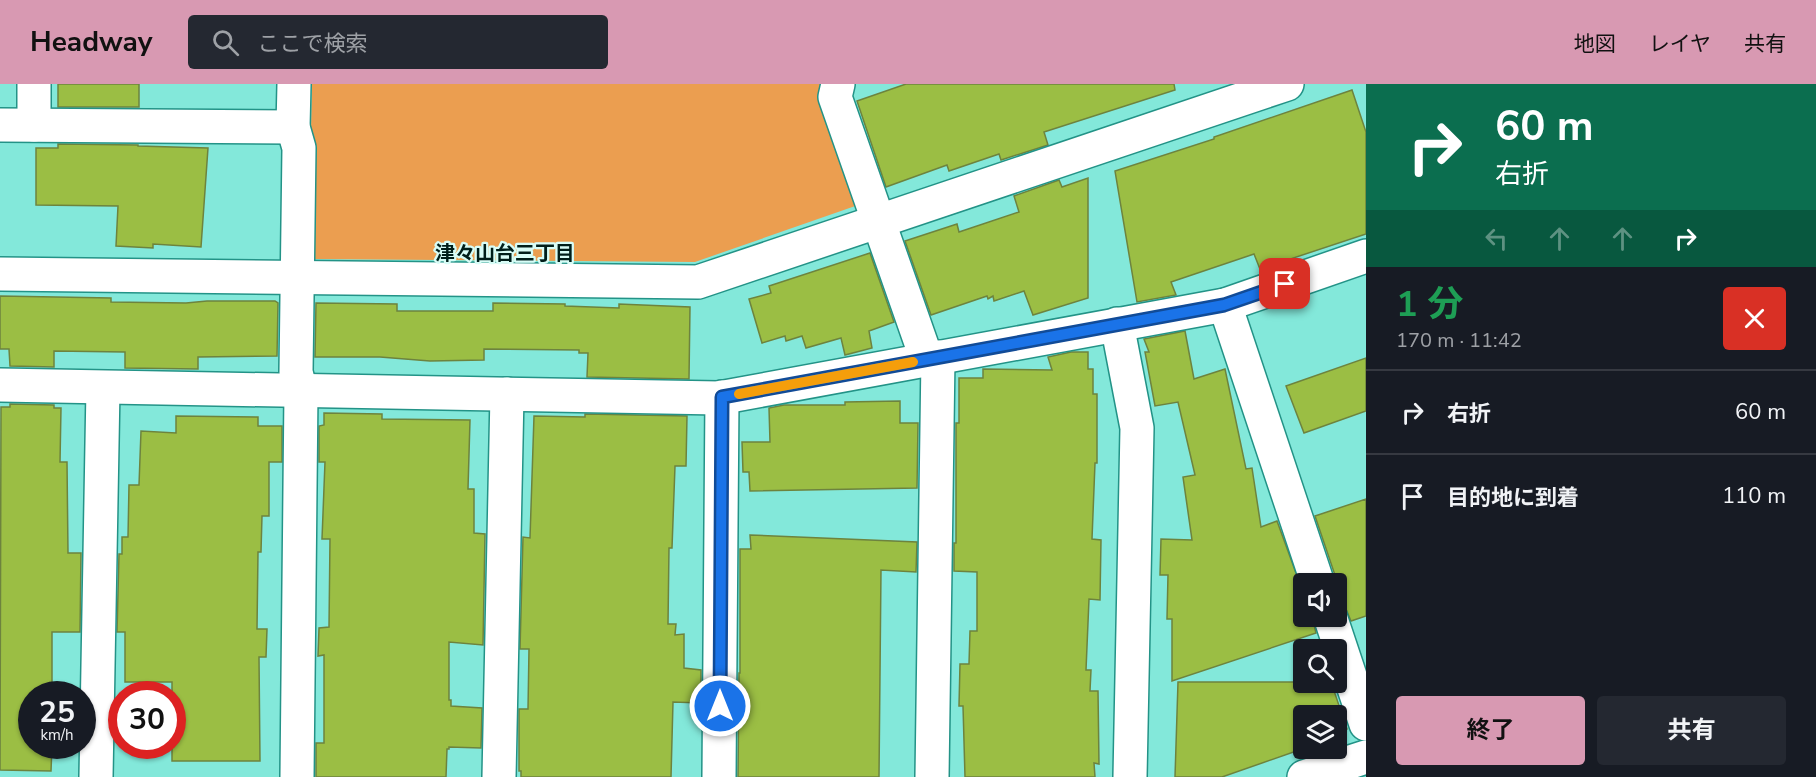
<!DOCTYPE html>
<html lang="ja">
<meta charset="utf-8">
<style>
body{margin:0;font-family:"Nunito Sans","Noto Sans JP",sans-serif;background:#242831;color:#f1f3f6;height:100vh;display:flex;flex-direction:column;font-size:22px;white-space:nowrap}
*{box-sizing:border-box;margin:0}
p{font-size:20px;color:#9ea1a6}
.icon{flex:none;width:33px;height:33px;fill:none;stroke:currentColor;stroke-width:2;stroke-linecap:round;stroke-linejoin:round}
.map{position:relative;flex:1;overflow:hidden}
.panel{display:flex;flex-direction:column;background:#171b24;width:450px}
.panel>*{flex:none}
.banner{background:#0b6e4f;color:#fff;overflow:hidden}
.fabs{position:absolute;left:1293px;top:489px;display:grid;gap:12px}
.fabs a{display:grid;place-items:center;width:54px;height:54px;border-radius:6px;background:#171b24;box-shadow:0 2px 4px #0004;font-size:30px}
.speed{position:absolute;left:18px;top:597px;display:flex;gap:12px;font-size:30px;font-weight:700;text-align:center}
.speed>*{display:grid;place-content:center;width:78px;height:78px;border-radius:50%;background:#171b24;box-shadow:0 2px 4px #0004;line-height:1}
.speed small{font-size:15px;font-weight:400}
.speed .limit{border:9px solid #d22;background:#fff;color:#111}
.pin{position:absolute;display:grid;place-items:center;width:51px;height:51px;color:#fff;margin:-26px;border-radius:12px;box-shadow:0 3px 9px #0006}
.me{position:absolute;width:66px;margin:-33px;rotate:0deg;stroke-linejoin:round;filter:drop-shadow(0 0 4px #0008)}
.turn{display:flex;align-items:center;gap:21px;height:126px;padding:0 30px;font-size:27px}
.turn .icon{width:78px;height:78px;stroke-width:2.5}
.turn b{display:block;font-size:42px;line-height:51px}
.lanes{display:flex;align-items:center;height:57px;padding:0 30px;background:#0003;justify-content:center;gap:30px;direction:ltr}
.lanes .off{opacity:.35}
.round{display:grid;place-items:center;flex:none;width:63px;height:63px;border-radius:6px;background:#242831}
.headline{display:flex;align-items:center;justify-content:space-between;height:102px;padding:0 30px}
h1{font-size:36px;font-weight:700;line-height:45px;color:#1e9e55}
.cta{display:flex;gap:12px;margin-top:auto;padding:12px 30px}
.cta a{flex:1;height:69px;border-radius:6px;background:#d899b2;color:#111;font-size:24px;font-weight:700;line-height:69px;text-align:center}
.cta a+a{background:#242831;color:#f1f3f6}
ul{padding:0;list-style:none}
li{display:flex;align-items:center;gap:18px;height:84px;padding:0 30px;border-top:2px solid #363941}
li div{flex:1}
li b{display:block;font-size:22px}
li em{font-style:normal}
header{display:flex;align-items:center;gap:36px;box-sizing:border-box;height:84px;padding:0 30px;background:#d899b2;color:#111}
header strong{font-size:28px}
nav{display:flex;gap:33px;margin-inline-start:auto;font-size:21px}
.search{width:420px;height:54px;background:#242831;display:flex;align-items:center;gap:15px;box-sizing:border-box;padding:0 21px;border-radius:6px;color:#9ea1a6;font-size:22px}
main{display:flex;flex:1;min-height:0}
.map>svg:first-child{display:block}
.green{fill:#eb9e50}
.building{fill:#9bbe44;stroke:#6d833e;stroke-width:1.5}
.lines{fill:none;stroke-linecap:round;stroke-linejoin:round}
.street-casing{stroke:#239387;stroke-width:36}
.street{stroke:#fff;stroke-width:33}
.route-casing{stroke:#114b97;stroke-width:15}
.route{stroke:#1a73e8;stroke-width:10}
.slow{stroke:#f59e0b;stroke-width:10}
.labels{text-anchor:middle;stroke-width:4.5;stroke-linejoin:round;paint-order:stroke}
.neighbourhood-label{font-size:20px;font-weight:bold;fill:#001e1a;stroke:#d8fdf7}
</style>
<header>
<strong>Headway</strong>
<div class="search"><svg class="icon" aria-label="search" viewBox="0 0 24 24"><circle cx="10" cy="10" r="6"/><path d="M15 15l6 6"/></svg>ここで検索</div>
<nav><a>地図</a><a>レイヤ</a><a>共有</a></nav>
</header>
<main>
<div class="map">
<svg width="1366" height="693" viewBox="0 0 1366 693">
<rect width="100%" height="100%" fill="#83e8da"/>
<!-- green -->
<path class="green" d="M312 0H821L861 120 695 178 308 175Z"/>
<!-- building -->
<g class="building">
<rect x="58" y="0" width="81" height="23"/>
<path d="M906 0H1174L1175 6 1044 48 1048 61 1001 76 999 70 949 87 947 81 886 103 857 17Z"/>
<path d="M1352 6 1366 48V150L1260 185 1254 170 1171 198 1176 211 1137 218 1115 87 1214 55V53Z"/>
<path d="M58 60 138 61V62L208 64 201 163 153 160V164L116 162 118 122 36 121V64H58Z"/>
<path d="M1088 94V214L1033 231 1024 207 994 217 993 212 988 215 987 212 931 231 905 157 957 140 959 148 1019 128 1014 112 1059 96 1062 103Z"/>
<path d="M870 169 894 238 869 247 872 264 845 271 841 254 806 264 802 252 786 257 785 252 762 259 749 215 771 209 769 202Z"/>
<path d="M0 212 111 214V218L186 219 207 217H275L278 219 277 272 198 273V285L125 284V268L54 267V283L10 282 9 265H0Z"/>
<path d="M316 219 397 220V227H493V219L565 220V222L619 224V220L690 223 689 295 587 293 588 269H579V266L484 265V276L430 277 380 273H315Z"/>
<path d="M1185 247 1194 295 1225 285 1246 385 1252 384 1261 443 1277 437 1304 511V532H1312L1316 549 1172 597V535H1167L1168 491H1160L1161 455 1192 456 1183 393 1195 391 1178 318 1155 322 1145 268H1149L1144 255Z"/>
<path d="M1071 268H1088V285H1093V310H1097V379H1095L1092 455 1101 456 1100 516 1089 515 1086 586H1091L1090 607H1098L1099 680 1094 679 1095 693H965L963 622H959L960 580H969L970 547H977V488L954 487V459H956V339H959V294H983V285L1052 286 1048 273Z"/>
<path d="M1366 274V327L1304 349 1286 302Z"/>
<path d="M900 317V339H918L917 404 750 407 749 388H743L742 358H770L769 324 784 321H845V318Z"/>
<path d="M10 320 54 321V324H61L60 378H67L68 469H81L80 548H52V610H32V662H52L51 687 0 686 1 323H10Z"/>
<path d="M324 329 382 330V335L470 336 468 405H474V449L485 450 483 561 449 558V616H451V622L482 624 481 664 449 663V665H447L446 693H316V659H324V571L318 572 319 544 329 543 330 455H322L325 378H319V342L324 341Z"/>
<path d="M585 330 687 332 686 382H675L672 464H669L668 540H676L675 551 684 550V584L701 586V619L673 618 671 693H521V687H519V625H528L529 565H520L523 453 530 454 534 332 585 333Z"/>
<path d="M176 332 258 333V342H282V378H269V432H262L261 468H258L257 545H267L266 573H259L260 677H172V598H125V548H117L119 470H122V453H128L129 401H139L141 347 176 349Z"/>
<path d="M1366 415V532L1351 537 1343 518 1336 515V494L1315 432Z"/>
<path d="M750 451 917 458 916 488 881 486 879 693H738L739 589H740V465H751Z"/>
<path d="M1178 598H1331L1347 645 1336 648V632H1304V664H1305L1222 693H1175Z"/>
</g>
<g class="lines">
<!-- street casing -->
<g class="street-casing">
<g id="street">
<path d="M294 0 293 43 299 64 296 288 301 308 297 693"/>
<path d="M838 0 835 13 927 276"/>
<path d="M0 41 293 43"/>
<path d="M34 41V0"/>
<path d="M0 190 698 198 1287 0"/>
<path d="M1225 221 1318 500"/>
<path d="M1117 240 1137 344 1130 693"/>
<path d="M0 301 719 314 1225 221 1366 172"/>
<path d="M1330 532 1366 640"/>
<path d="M96 693 103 304"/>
<path d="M499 693 507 310"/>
<path d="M719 693 722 313"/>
<path d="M932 693 938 273"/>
<path d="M1304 693 1366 673"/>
</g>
</g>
<!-- street -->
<use href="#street" class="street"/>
</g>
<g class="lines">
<!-- route casing -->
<g class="route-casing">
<path id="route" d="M720 622 722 313 1224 221 1285 200"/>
</g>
<!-- route -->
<use href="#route" class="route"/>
<!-- slow -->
<path class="slow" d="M739 310 913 278"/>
</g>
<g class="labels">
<!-- neighbourhood labels -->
<g class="neighbourhood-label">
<text x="505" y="176">津々山台三丁目</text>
</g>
</g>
</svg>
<div class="fabs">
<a><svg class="icon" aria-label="sound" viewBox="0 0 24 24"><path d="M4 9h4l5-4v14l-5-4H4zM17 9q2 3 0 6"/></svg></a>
<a><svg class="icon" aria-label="search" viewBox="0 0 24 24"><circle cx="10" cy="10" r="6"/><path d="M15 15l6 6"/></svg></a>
<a><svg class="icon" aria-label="layers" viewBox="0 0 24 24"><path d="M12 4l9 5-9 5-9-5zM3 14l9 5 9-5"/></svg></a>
</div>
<div class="speed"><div>25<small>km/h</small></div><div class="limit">30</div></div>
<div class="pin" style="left:1285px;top:200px;background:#d93025"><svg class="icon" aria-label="arrive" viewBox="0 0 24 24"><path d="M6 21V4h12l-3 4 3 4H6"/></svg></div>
<svg class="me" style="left:720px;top:622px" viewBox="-20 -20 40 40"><circle r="17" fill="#1a73e8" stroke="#fff" stroke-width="3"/><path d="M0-11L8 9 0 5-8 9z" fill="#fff"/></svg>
</div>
<section class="panel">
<div class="banner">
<div class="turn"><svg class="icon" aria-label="right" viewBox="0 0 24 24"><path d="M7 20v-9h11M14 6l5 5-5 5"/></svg><div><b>60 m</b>右折</div></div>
<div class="lanes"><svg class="icon off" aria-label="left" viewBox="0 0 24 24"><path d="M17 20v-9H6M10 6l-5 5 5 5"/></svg><svg class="icon off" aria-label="ahead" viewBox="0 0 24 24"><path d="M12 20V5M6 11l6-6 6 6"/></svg><svg class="icon off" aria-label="ahead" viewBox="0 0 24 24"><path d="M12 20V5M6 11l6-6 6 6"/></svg><svg class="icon" aria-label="right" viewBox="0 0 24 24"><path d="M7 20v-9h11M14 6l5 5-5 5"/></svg></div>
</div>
<div class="headline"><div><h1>1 分</h1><p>170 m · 11:42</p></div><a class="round" style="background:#d93025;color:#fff"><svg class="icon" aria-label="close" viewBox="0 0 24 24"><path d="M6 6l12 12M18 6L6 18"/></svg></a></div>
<ul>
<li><svg class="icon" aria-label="right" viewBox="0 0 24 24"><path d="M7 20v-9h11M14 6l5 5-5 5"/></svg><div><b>右折</b></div><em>60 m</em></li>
<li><svg class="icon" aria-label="arrive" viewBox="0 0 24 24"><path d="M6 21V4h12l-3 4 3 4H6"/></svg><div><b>目的地に到着</b></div><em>110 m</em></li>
</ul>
<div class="cta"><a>終了</a><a>共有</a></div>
</section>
</main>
